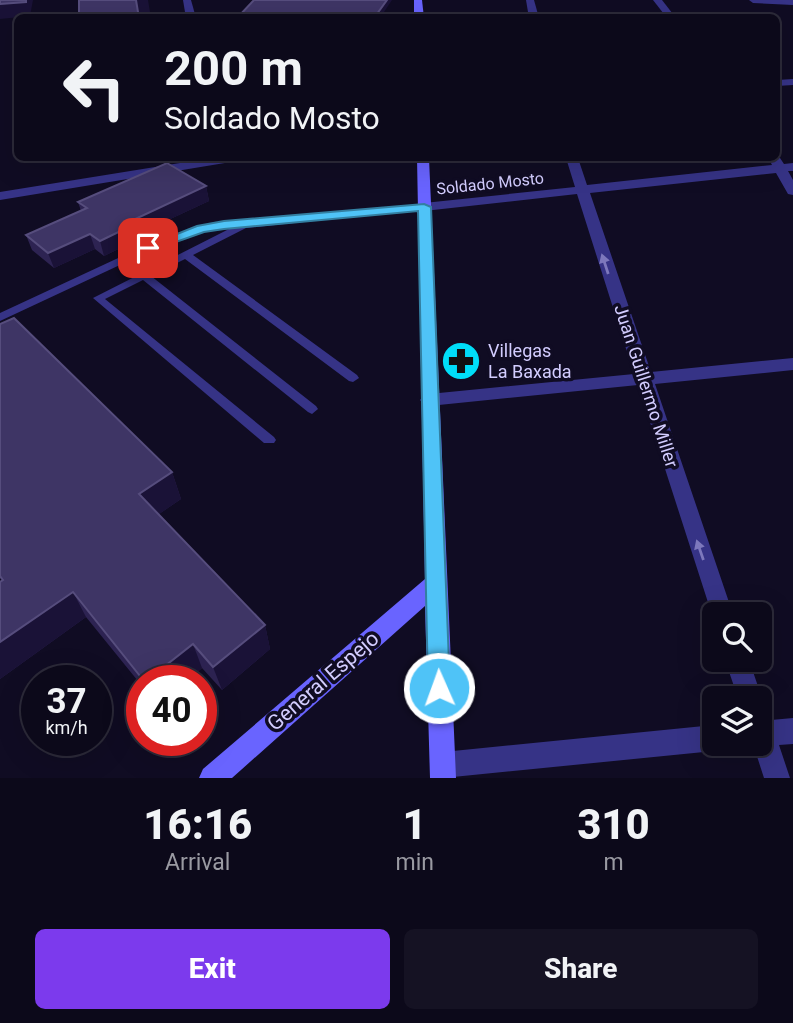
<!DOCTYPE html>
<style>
body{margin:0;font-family:Roboto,sans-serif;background:#151223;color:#f1f3f6;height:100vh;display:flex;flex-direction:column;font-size:26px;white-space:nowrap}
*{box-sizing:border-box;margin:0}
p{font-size:23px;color:#9a9aa2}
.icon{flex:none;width:38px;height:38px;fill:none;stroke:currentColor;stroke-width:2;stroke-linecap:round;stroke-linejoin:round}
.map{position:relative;height:778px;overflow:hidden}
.drawer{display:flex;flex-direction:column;background:#0c091a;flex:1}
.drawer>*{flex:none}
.hud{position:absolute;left:14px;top:14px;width:766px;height:147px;border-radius:10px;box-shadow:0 7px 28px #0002,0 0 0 2px #2c2a39;background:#0c091a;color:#f1f3f6;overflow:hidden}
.controls{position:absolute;left:702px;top:602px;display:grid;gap:14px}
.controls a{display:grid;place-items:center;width:70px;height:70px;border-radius:10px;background:#0c091a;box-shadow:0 7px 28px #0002,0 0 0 2px #2c2a39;font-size:35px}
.speed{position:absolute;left:21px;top:665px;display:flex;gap:14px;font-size:35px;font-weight:700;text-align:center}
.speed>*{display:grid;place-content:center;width:91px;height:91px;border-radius:50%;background:#0c091a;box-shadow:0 7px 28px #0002,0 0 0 2px #2c2a39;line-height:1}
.speed small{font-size:18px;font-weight:400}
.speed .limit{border:10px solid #d22;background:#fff;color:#111}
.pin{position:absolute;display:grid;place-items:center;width:60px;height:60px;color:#fff;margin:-30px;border-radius:14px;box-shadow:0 4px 10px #0006}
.me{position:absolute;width:77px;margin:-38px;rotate:358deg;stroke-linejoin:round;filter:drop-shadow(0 0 5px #0008)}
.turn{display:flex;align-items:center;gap:24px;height:147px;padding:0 35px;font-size:32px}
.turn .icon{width:91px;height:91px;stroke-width:2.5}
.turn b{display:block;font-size:49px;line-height:60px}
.eta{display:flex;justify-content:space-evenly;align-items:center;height:119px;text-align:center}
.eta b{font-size:42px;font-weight:800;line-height:49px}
.cta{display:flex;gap:14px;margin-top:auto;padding:14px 35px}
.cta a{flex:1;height:80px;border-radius:10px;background:#7c3aed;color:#fff;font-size:28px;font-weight:800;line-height:80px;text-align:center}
.cta a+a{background:#151223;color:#f1f3f6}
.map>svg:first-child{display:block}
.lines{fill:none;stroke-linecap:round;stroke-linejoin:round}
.lane{fill:#363386;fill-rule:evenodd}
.street{fill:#363386;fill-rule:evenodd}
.secondary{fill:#6964ff;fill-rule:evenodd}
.wall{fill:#2d2352}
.shaded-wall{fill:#1a1237}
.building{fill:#3e3565;stroke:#564d7d;stroke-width:2}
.oneway{fill:#7d78bc}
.route{fill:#4fc3f7;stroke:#337fa1;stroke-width:2}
.labels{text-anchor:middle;stroke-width:7;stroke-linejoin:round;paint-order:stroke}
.far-street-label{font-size:16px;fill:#d3cdff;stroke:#100c23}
.poi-label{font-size:18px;fill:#d3cdff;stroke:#100c23;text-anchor:start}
.street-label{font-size:18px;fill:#d3cdff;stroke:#100c23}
.near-street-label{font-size:21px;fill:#d3cdff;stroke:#100c23}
</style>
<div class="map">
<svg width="793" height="778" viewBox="0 0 793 778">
<rect width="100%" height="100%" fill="#100c23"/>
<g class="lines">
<!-- lane -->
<path class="lane" d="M424 204 427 205V209L246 228 193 255 357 375 359 378 353 382 349 381 185 259 151 276 316 406 318 409 312 414 308 412 143 280 105 299 274 437 276 440 274 443H264L93 298 229 229 202 232 152 250 0 321V313L144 246 198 227Z"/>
<!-- street -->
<g class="street">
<path d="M183 0H191L196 18H186Z"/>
<path d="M526 0H534L539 18H529Z"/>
<path d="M653 0H662L676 18H667Z"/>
<path d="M749 0H793V5L753 3Z"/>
<path d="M793 79V85L777 86V80Z"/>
<path d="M211 158H237L231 162 0 200V192Z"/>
<path d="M566 158H578L587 185 772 165 770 161 775 158H780L784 164 793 163V171H788L793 180V195L788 194 776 173 590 193 651 372 793 358V370L655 384 733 614H714V621L638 385 429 406 423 404 420 400 423 396 429 394 634 374 577 194 424 211 417 207 424 203 575 187Z"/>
<path d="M725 660H749L762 698 760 704V698H738Z"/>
<path d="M760 713 769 716 771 720 793 718V744L779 745 790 778H764L753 744H760Z"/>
<path d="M714 725V744H724L714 751 443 778 434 774 430 765 434 756 443 752Z"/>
</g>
<!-- secondary -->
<g class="secondary">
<path d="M414 0H422L424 18H414Z"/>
<path d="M417 158H429L456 778H430L425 606 232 778H199L203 769 425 579Z"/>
</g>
</g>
<!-- wall -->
<g class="wall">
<path d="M206 186 209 201 138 234 139 239 104 256 95 249 54 268 32 250 26 235 81 211 78 202Z"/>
<path d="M0 324 172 472 181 499 159 514 265 625 270 649 222 690 202 668 187 681H142V686L86 617 0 679V582L2 581 0 578Z"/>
</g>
<!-- shaded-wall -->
<g class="shaded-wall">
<path d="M26 0H33L30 16 0 19V4Z"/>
<path d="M136 0H148L150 12 139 13 140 18H139Z"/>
<path d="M387 0H392L380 18H374Z"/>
<path d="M206 186 209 201 138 234 139 239 104 256 100 241 131 221Z"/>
<path d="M90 234 95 249 54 268 48 253Z"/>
<path d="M172 472 181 499 149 521 139 494Z"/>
<path d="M73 592 86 617 0 679V642Z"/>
<path d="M265 625 270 649 222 690 213 667Z"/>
<path d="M193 644 202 668 187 681H165L160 670Z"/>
</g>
<!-- building -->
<g class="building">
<path d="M0 0H26V2L0 4Z"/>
<path d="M79 0H136L139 18H79Z"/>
<path d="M254 0H387L374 18H319L300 16 299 18H237Z"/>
<path d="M167 163 206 186 131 221 135 224 100 241 90 234 48 253 26 235 87 208 78 202Z"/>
<path d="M14 318 172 472 139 494 265 625 213 667 193 644 160 670 168 681H144L73 592 0 642V582L3 580 0 576V324Z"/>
</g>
<!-- one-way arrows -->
<defs><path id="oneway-solid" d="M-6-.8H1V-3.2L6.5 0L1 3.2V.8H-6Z" transform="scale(1.75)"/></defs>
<g class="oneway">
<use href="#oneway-solid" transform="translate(605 264) rotate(-108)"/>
<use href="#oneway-solid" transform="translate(700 550) rotate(-109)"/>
</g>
<!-- route -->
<path class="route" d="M424 204 431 207 450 688 447 695 439 698 431 695 428 688 418 211 224 229 204 232 148 252 142 248 197 226 224 221Z"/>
<!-- icons -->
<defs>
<g id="pharmacy-disc" transform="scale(2.0125)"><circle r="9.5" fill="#00def8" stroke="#100c23"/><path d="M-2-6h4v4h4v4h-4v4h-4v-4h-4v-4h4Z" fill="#111"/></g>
</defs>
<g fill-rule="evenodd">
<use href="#pharmacy-disc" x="461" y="361"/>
</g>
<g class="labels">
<!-- far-street labels -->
<g class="far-street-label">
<text transform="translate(490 183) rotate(-6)" y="6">Soldado Mosto</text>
</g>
<!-- poi labels -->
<g class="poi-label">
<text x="488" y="357">Villegas<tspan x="488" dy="21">La Baxada</tspan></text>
</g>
<!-- street labels -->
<g class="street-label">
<text transform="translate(646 386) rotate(72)" y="6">Juan Guillermo Miller</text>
</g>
<!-- near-street labels -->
<g class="near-street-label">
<text transform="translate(323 681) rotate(-41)" y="7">General Espejo</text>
</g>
</g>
</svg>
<div class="controls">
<a><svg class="icon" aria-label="search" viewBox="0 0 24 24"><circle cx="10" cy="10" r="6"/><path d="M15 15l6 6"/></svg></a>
<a><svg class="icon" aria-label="layers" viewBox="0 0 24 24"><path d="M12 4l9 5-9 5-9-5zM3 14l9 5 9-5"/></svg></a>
</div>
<div class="speed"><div>37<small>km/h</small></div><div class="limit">40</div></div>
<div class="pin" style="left:148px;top:248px;background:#d93025"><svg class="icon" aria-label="arrive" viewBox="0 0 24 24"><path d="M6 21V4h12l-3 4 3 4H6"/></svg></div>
<svg class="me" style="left:439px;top:688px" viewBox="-20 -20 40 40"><circle r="17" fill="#4fc3f7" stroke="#fff" stroke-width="3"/><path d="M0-11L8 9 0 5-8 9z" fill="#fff"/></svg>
<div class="hud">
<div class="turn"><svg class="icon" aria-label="left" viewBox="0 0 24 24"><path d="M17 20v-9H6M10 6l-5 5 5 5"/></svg><div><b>200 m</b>Soldado Mosto</div></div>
</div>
</div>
<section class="drawer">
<div class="eta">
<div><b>16:16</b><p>Arrival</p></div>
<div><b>1</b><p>min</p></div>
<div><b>310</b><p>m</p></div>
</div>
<div class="cta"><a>Exit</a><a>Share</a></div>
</section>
